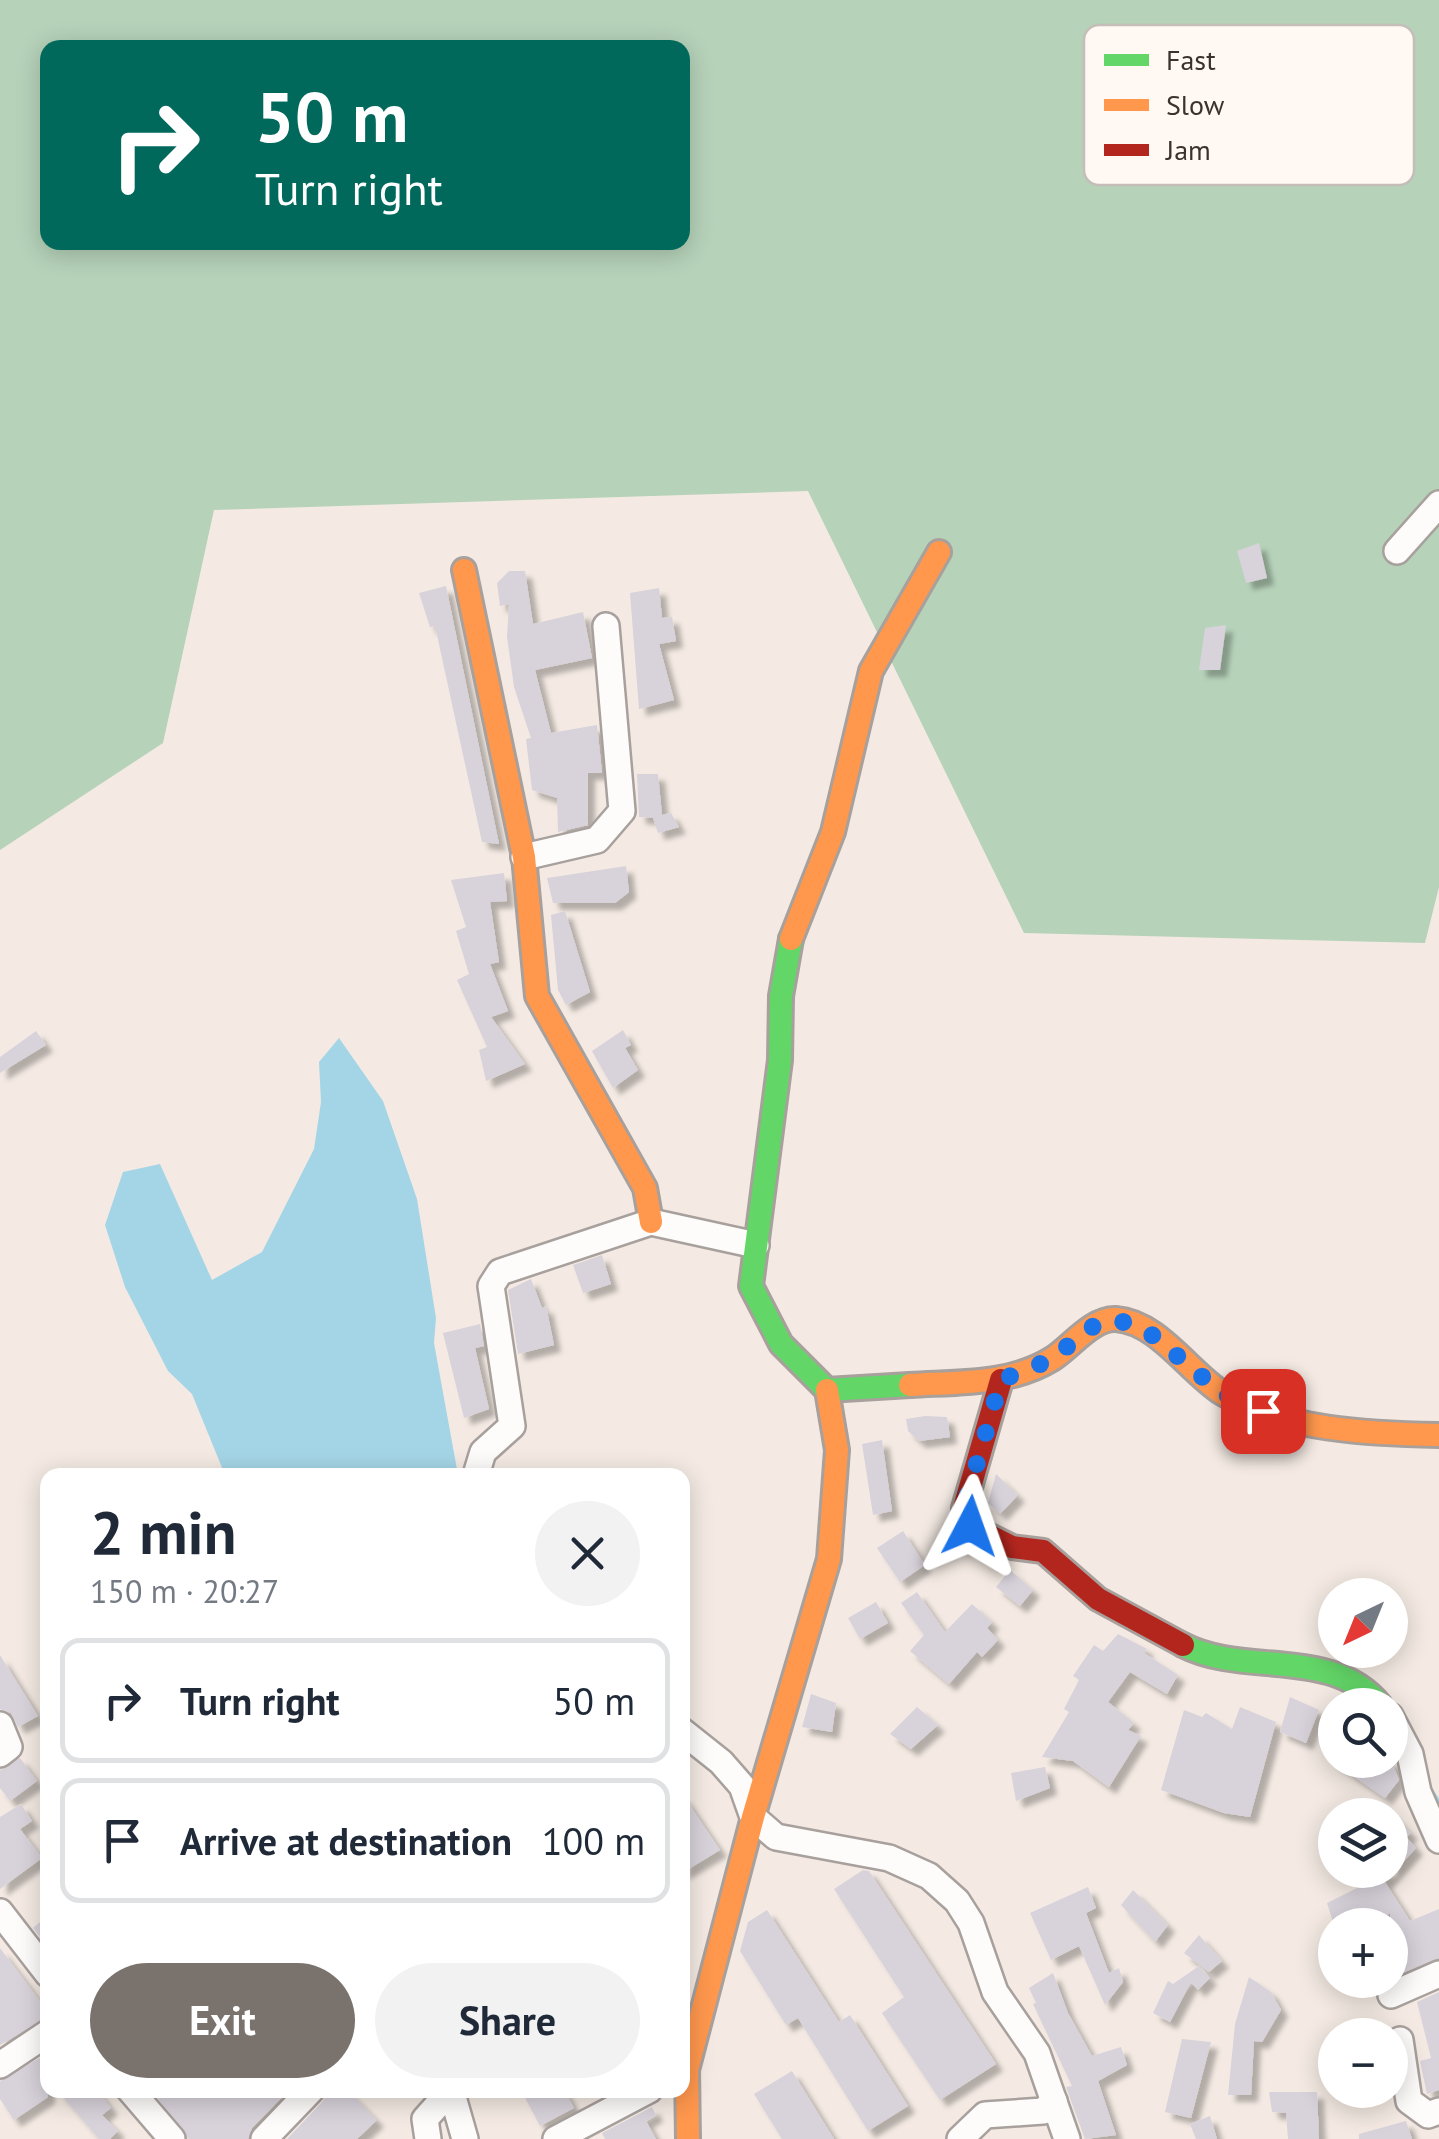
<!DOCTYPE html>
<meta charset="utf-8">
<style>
body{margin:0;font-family:"PT Sans",sans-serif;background:#f2f2f3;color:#1f2937;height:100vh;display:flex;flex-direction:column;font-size:38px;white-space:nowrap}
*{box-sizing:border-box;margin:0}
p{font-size:32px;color:#747a83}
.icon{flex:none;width:55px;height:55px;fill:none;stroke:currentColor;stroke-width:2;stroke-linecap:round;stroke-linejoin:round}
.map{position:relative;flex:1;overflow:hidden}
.panel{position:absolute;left:40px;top:1468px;width:650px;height:630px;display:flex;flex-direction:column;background:#fff;border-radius:20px;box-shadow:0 5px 25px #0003}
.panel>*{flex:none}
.top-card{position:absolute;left:40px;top:40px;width:650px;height:210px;border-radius:20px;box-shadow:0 5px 25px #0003;background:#00695c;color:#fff;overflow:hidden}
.needle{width:65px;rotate:223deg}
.buttons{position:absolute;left:1318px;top:1578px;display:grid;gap:20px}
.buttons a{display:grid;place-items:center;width:90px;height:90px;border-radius:50%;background:#fff;box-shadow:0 5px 25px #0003;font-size:50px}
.pin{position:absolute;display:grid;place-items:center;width:85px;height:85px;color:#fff;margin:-42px;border-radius:20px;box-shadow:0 5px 15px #0006}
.me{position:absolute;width:110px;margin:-55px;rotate:4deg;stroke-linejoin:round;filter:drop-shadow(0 0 8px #0008)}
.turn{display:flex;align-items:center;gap:35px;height:210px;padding:0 50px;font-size:45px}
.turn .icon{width:130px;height:130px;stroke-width:2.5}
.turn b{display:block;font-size:70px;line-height:85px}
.round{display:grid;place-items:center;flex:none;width:105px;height:105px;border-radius:52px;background:#f2f2f3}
.headline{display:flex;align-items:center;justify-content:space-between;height:170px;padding:0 50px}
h1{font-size:60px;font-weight:700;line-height:75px}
.primary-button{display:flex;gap:20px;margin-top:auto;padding:20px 50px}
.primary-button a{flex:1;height:115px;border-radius:60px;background:#7a736d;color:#fff;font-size:40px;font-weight:700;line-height:115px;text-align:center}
.primary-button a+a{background:#f2f2f3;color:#1f2937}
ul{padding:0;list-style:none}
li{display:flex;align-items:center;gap:30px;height:125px;margin:0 20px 15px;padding:0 30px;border:5px solid #e0e1e3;border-radius:20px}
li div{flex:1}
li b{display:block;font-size:38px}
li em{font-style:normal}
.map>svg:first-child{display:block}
.forest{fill:#b6d2b9;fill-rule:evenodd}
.water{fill:#a4d5e6}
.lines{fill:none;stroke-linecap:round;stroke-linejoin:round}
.stream{stroke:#a4d5e6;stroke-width:6}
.building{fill:#d8d2da;filter:url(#shadow)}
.street-casing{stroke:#a8a09c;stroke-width:30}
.fast-casing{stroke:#a8a09c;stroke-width:28}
.slow-casing{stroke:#a8a09c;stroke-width:28}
.jam-casing{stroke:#a8a09c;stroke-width:28}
.street{stroke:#fdfcfb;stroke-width:25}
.fast{stroke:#63d668;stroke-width:22}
.slow{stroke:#ff974d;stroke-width:22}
.jam{stroke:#b3261e;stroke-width:22}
.route{stroke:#1a73e8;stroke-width:18;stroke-dasharray:0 32.4}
.key{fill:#fff8f3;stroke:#c4bdb8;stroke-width:2.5}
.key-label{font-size:28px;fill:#39332e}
</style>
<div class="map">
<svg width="1439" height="2139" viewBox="0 0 1439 2139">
<defs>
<filter id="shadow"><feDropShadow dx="7" dy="7" stdDeviation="2.5" flood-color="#0004"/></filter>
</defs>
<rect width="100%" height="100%" fill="#f4eae3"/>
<!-- forest -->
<path class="forest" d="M0 0H1439V887L1425 943 1024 933 808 491 214 510 163 743 0 850ZM48 48H682V242H48Z"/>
<!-- water -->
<path class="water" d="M339 1038 383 1101 417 1199 436 1318 434 1343 458 1475H225L192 1394 168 1371 125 1287 105 1225 123 1172 160 1164 212 1280 262 1252 314 1149 321 1102 319 1062Z"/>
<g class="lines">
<!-- stream -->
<path class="stream" d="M1428 1787 1439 1804"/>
</g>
<!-- building -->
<g class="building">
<path d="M1259 543 1267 578 1246 583 1237 551Z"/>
<path d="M509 571H525L533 624 583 612 592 658 535 670 551 733 597 725 602 773H588V825L558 832 557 798 532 790 526 739 531 738 514 687 507 637 509 604 500 606 497 583Z"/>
<path d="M446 586 499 844 482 842 435 626 430 627 419 593Z"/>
<path d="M659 588 662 618 672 617 676 641 659 644 674 700 639 709 630 593Z"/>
<path d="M1226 625 1220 670H1199L1205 628Z"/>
<path d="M637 774H658L662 815 671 813 679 827 658 833 653 818 639 817Z"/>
<path d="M626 866 629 892 615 903H553L547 878Z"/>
<path d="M504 873 507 901 490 902 499 962 490 964 508 1011 491 1017 525 1064 486 1081 479 1050 487 1047 457 980 469 974 456 931 466 927 451 880Z"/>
<path d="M565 911 590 992 566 1005 558 990 551 915Z"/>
<path d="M623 1030 631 1045 625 1048 638 1070 613 1088 592 1051Z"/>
<path d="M36 1031 46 1045 0 1073V1057Z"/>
<path d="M602 1255 611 1284 583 1293 573 1265Z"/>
<path d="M531 1279 542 1308 546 1306 554 1345 518 1354 508 1290Z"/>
<path d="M480 1324 484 1346 475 1348 489 1409 464 1418 443 1333Z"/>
<path d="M925 1416 947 1417 950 1437 919 1441 908 1431 906 1419Z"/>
<path d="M882 1440 892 1511 873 1515 862 1444Z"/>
<path d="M996 1474 1018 1495 1000 1514 988 1503Z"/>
<path d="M903 1531 925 1565 900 1582 877 1548Z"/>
<path d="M1010 1570 1033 1590 1020 1606 996 1587Z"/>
<path d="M917 1592 945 1632 972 1604 992 1622 987 1628 998 1640 982 1657 977 1652 949 1684 910 1651 924 1635 901 1603Z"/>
<path d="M876 1602 888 1623 860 1639 848 1618Z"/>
<path d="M1118 1634 1147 1649 1144 1653 1178 1675 1167 1694 1130 1672 1108 1702 1134 1723 1128 1730 1141 1736 1109 1787 1073 1761 1042 1757 1069 1712 1064 1709 1079 1680 1073 1676 1094 1645 1103 1651Z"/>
<path d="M0 1655 38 1716 18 1727 11 1713 0 1709Z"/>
<path d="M811 1694 836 1703 832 1732 802 1727Z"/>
<path d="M1290 1697 1319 1710 1306 1743 1280 1732Z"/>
<path d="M917 1707 938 1725 911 1749 890 1734Z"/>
<path d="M1240 1707 1276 1722 1250 1817 1224 1813 1161 1790 1184 1710 1202 1717 1206 1713 1232 1729Z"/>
<path d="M20 1758 37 1781 10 1801 0 1788V1770Z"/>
<path d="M1330 1760H1391L1399 1780 1385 1798Z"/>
<path d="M1045 1767 1050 1788 1016 1801 1011 1773Z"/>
<path d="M682 1794 720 1850 682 1873Z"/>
<path d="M21 1804 32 1821 20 1829 42 1858 0 1889V1817Z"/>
<path d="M1390 1812 1411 1833 1406 1837 1416 1848 1385 1882 1410 1921 1439 1909V1958L1390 1978V1913L1372 1925H1334L1327 1903 1357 1888 1354 1883 1368 1870H1390Z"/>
<path d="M863 1870 869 1871 996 2064 940 2100 882 2013 904 1997 834 1889Z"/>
<path d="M1088 1887 1096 1908 1086 1913 1109 1973 1119 1968 1123 1982 1105 2005 1079 1946 1051 1960 1030 1913Z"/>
<path d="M1133 1890 1168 1925 1155 1942 1121 1905Z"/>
<path d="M767 1910 839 2022 850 2015 908 2106 868 2131 798 2018 786 2025 740 1951 748 1922Z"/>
<path d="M48 1915V1947L33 1928Z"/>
<path d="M1199 1935 1222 1961 1209 1972 1184 1953Z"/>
<path d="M0 1948 48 2012V2017L0 2045Z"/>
<path d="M1199 1966 1210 1978 1198 1990 1191 1982 1170 2022 1153 2013 1168 1981 1173 1984Z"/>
<path d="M1053 1973 1068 2013 1092 2056 1121 2047 1127 2065 1098 2081 1116 2135 1085 2139 1066 2087 1072 2086 1033 2004 1036 2003 1029 1988Z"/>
<path d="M1249 1977 1271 1992 1281 2010 1262 2042 1254 2041 1251 2095H1228L1235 2024Z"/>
<path d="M1439 1992V2090L1427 2094 1420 2061 1431 2058 1417 2002Z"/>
<path d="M1182 2039 1211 2042 1191 2118 1165 2112Z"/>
<path d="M48 2053V2097L14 2120 0 2099V2081Z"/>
<path d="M792 2071 834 2139H782L754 2094Z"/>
<path d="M57 2090H97L111 2108 102 2115 118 2131 110 2139H99Z"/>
<path d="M160 2090H275L282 2097 252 2128 248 2139H189L155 2095Z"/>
<path d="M327 2090H347L377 2120 357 2139H287L323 2101Z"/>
<path d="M521 2090H564L574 2108 540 2126Z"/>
<path d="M1269 2092H1317L1319 2139H1288L1286 2113 1272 2112Z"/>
<path d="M652 2107 656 2115 646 2121 656 2139H605L602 2133Z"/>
<path d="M1210 2116 1217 2139H1196L1190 2124Z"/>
<path d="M1406 2121 1412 2139H1359V2134Z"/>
</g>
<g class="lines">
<!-- street casing -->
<g class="street-casing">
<g id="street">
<path d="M1397 551 1439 504"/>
<path d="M524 857 597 840 622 811 606 626"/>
<path d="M476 1475 483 1452 512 1426 491 1286 500 1272 651 1222 756 1245"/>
<path d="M1390 1716 1410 1754 1418 1792 1439 1840"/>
<path d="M0 1725 9 1747 0 1754"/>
<path d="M682 1731 721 1762 742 1786 753 1817 776 1837 889 1858 929 1876 957 1901 971 1923 995 1992 1037 2053 1067 2139"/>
<path d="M0 1912 48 1974"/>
<path d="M1391 1995 1439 1974"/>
<path d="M1400 2040 1409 2101 1428 2115 1439 2111"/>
<path d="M0 2065 48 2033"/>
<path d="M130 2090 172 2139"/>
<path d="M451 2090 465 2139"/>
<path d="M264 2139 311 2090"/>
<path d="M428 2139 425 2119 451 2090"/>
<path d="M556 2139 649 2090"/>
<path d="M960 2139 985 2115 1043 2111 1054 2101"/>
</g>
</g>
<!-- fast casing -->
<g class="fast-casing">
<g id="fast">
<path d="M791 939 781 996 780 1060 751 1286 781 1344 827 1390 910 1385"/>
<path d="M1183 1645C1244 1677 1332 1646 1380 1705"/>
</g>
</g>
<!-- slow casing -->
<g class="slow-casing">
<g id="slow">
<path d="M464 570 524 857 537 996 645 1188 651 1222"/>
<path d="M791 939 833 832 871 671 939 552"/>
<path d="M910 1385C958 1382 1010 1385 1052 1359 1071 1347 1092 1318 1116 1319 1158 1322 1189 1372 1222 1393 1280 1430 1373 1434 1439 1435"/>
<path d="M688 2139 687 2070 753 1817 829 1559 837 1450 827 1390"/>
</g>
</g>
<!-- jam casing -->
<g class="jam-casing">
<path id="jam" d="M1001 1380 964 1508 970 1526 1012 1547 1043 1551 1098 1599 1183 1645"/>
</g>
<!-- street -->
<use href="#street" class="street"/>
<!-- fast -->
<use href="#fast" class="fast"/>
<!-- slow -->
<use href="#slow" class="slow"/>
<!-- jam -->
<use href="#jam" class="jam"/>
</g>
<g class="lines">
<!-- route -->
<path class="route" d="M970 1526 964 1508 1001 1380 1050 1360 1092 1327 1115 1319 1146 1330 1223 1394 1263 1411"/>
</g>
<!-- legend -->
<rect x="1084" y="25" width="330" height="160" rx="15" class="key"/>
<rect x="1104" y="54" width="45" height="12" fill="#63d668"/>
<rect x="1104" y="99" width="45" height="12" fill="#ff974d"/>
<rect x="1104" y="144" width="45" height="12" fill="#b3261e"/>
<g class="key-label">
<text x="1166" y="70">Fast</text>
<text x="1166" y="115">Slow</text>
<text x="1166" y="160">Jam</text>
</g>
</svg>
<div class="buttons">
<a><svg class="needle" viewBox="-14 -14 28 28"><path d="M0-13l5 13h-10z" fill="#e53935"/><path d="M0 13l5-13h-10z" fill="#747a83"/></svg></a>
<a><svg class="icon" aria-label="search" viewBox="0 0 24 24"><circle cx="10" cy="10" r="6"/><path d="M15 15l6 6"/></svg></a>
<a><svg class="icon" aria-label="layers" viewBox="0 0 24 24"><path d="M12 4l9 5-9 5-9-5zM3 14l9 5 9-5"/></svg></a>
<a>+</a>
<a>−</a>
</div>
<div class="pin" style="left:1263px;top:1411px;background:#d93025"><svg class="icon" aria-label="arrive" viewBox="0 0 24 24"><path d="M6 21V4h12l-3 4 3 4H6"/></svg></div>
<svg class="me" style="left:970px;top:1526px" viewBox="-20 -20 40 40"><path d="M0-17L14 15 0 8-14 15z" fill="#1a73e8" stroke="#fff" stroke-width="4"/></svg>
<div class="top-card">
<div class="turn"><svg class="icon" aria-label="right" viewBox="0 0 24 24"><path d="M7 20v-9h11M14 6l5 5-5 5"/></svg><div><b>50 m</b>Turn right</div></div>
</div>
<section class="panel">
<div class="headline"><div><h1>2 min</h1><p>150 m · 20:27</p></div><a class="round"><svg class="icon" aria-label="close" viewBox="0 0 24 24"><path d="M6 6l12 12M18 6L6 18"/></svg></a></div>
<ul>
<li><svg class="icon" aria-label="right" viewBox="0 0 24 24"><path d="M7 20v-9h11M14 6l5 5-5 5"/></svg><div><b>Turn right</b></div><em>50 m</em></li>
<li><svg class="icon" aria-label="arrive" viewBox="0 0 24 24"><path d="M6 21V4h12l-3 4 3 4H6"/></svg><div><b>Arrive at destination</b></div><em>100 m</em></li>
</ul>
<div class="primary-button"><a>Exit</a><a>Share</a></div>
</section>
</div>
